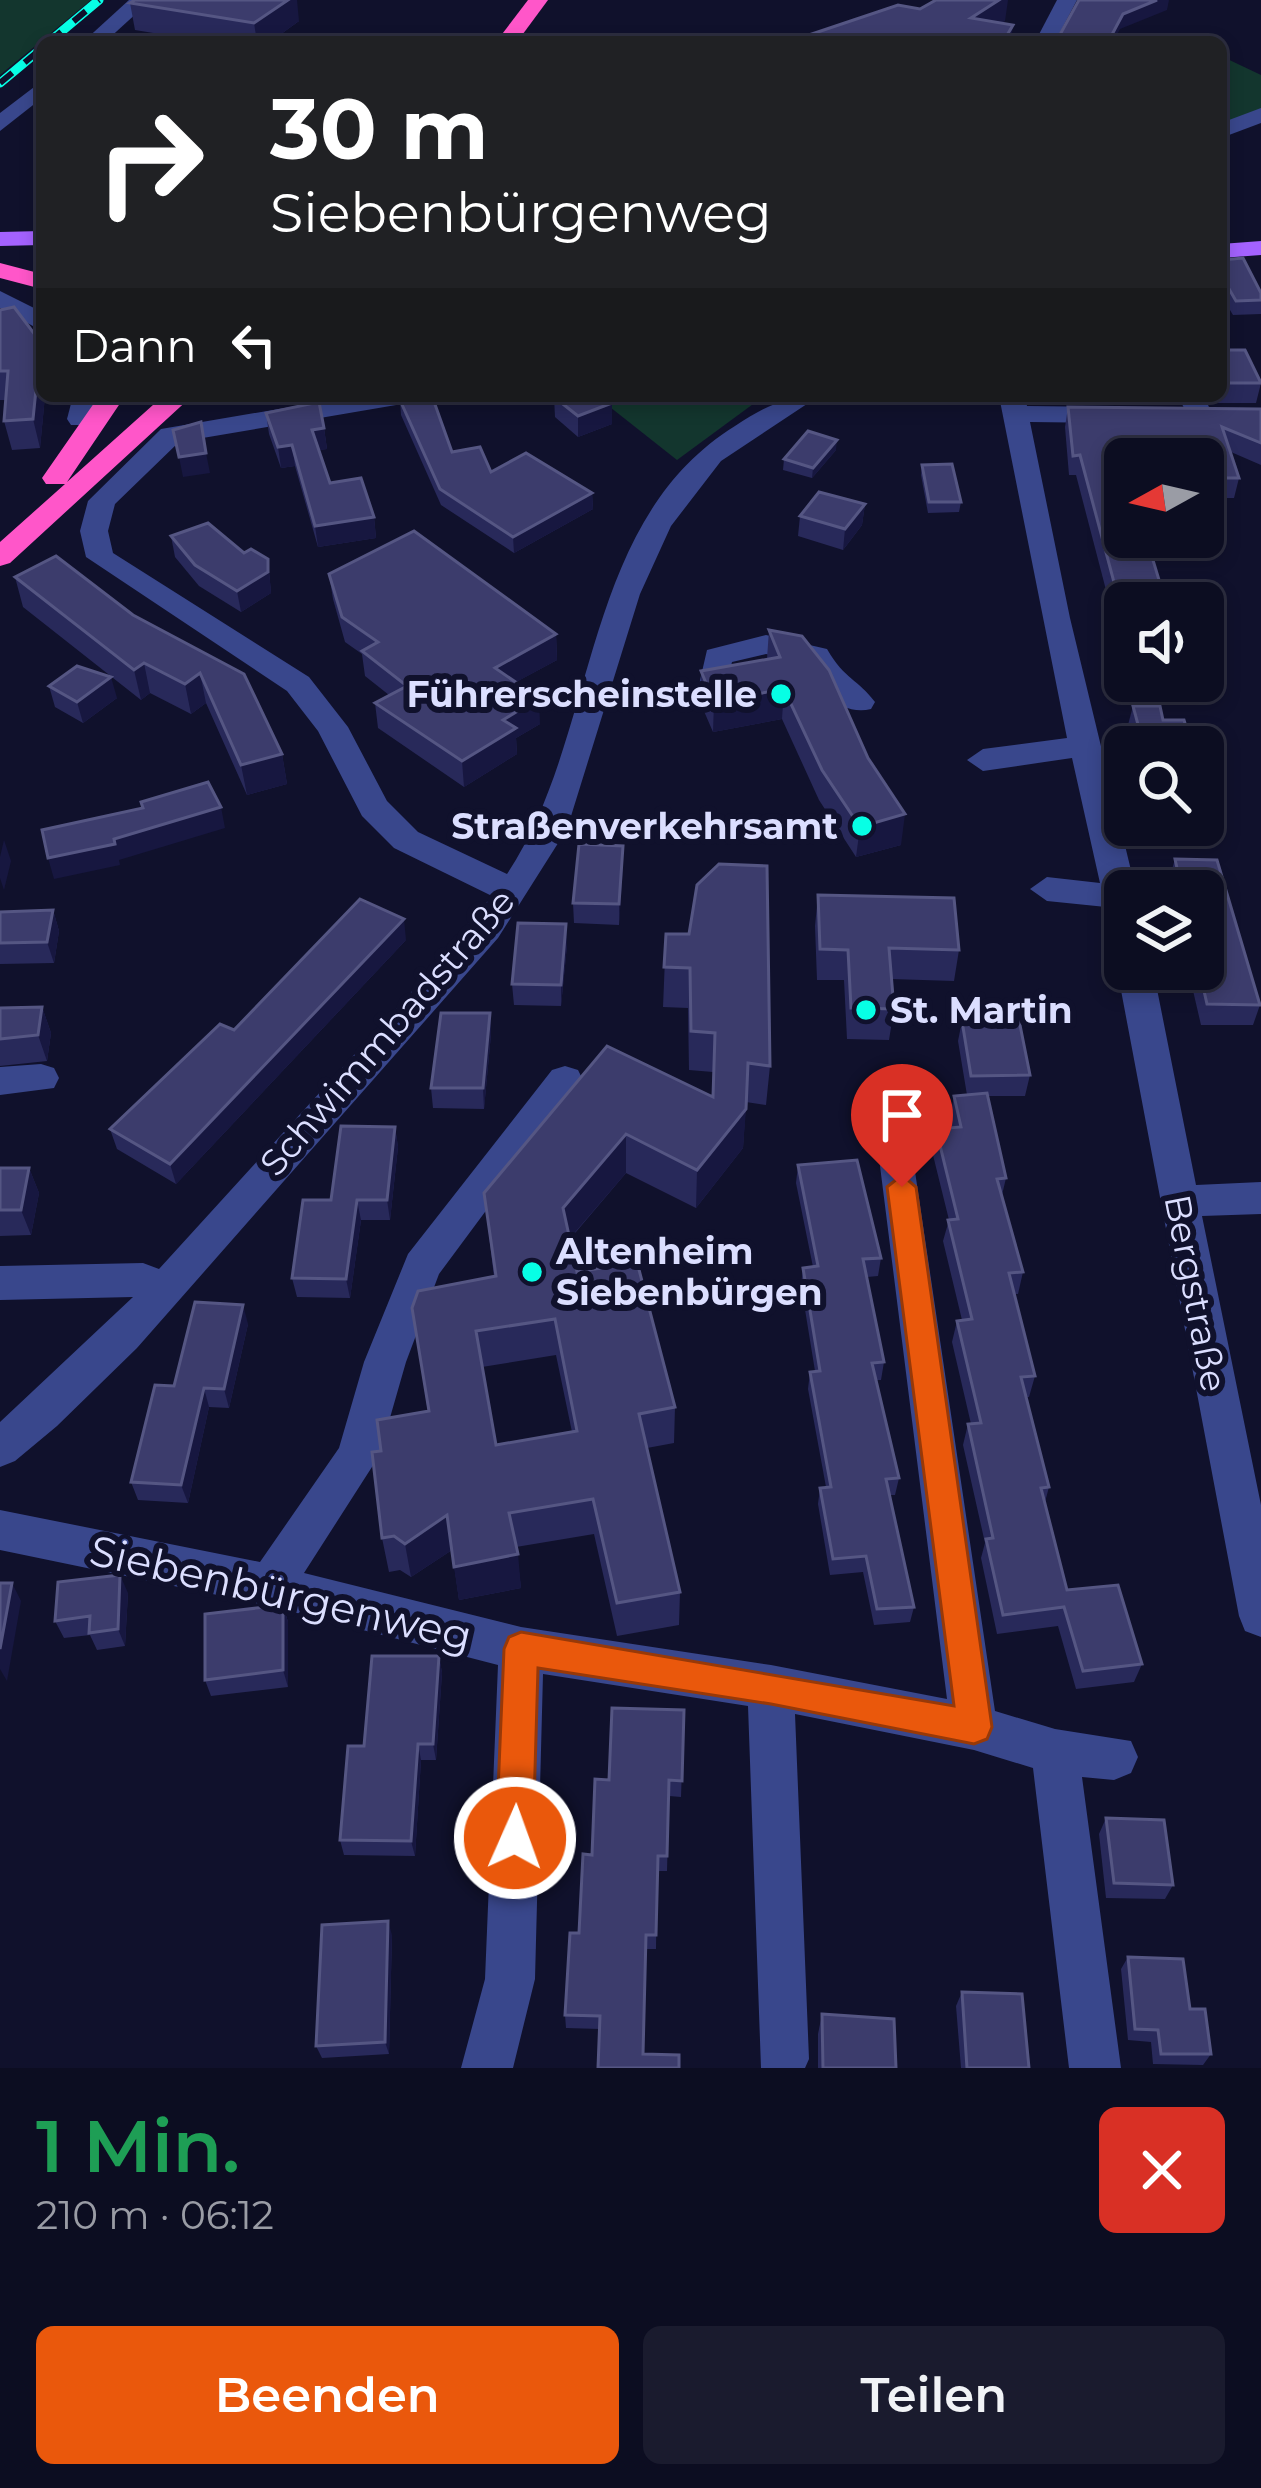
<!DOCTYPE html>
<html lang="de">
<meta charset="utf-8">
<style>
body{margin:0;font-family:Montserrat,sans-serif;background:#1a1b2e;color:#f1f3f6;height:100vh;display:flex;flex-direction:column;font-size:45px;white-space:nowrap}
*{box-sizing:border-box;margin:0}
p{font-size:39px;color:#9a9ca5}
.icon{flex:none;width:66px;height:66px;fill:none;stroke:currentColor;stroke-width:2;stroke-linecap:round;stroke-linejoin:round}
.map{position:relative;height:2068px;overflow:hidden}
.drawer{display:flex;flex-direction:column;background:#0c0d21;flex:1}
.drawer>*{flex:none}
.hud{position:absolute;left:36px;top:36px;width:1191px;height:366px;border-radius:18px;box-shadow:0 6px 18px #0003,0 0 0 3px #2c2d3f;background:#202124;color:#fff;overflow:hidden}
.needle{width:78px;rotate:262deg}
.buttons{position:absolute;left:1104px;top:438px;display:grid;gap:24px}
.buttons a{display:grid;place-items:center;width:120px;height:120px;border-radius:18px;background:#0c0d21;box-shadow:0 6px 18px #0003,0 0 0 3px #2c2d3f;font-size:60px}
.pin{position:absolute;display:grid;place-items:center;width:102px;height:102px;color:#fff;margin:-123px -51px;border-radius:50% 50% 50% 0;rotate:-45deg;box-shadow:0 0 12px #0007}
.pin .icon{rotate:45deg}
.me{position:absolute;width:132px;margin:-66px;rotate:2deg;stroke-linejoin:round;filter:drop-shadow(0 0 9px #0008)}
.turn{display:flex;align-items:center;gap:42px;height:252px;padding:0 36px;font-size:54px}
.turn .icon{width:156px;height:156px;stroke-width:2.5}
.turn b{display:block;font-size:84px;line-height:102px}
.then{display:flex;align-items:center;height:114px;padding:0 36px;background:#0003;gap:24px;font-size:45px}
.round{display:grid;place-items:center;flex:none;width:126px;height:126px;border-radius:18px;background:#1a1b2e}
.head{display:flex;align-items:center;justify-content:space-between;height:204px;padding:0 36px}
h1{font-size:72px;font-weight:600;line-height:90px;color:#1e9e55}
.button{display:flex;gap:24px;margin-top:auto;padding:24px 36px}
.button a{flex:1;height:138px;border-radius:18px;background:#ea580c;color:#fff;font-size:48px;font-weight:600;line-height:138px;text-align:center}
.button a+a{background:#1a1b2e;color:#f1f3f6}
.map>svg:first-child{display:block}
.green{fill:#13362e}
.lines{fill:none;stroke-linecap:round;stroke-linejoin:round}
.minor{fill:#39478c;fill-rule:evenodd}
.major{fill:#a462ff;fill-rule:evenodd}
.highway{fill:#ff56c9;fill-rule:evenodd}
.rail-casing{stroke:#07ffe5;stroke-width:9}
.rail{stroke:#10112c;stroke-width:6;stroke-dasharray:16;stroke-linecap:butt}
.wall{fill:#28295a;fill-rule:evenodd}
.shaded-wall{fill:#171740}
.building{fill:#3c3c6c;stroke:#555683;stroke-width:3;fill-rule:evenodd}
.route{fill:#ea580c;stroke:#983908;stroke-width:3}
.poi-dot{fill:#07ffe5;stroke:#10112c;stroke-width:4.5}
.labels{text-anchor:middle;stroke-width:12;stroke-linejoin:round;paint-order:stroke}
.poi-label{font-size:36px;font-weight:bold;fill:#dbdeff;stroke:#10112c;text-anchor:end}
.street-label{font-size:36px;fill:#dbdeff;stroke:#10112c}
.near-street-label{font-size:42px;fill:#dbdeff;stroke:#10112c}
</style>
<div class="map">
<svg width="1261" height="2068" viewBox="0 0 1261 2068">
<rect width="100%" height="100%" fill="#10112c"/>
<!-- green -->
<g class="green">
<path d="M0 0H91L0 75Z"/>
<path d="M1221 56 1261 75V111L1221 126Z"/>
<path d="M596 396H764L677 460Z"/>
</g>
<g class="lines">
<!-- minor -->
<g class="minor">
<path d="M129 0H151L105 42H83Z"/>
<path d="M1057 0H1077L1055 42H1035Z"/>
<path d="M42 81V98L0 131V113Z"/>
<path d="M1261 108V123L1221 138V123Z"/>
<path d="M0 291 42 312V331L0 308Z"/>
<path d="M73 396H99L89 425H71L67 419Z"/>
<path d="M355 396H415L402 404 179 442 115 504 108 531 113 553 309 677 348 727 387 801 418 832 507 874C600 735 579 523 735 426 764 407 785 396 819 396L721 461 671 526 640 594 567 829 498 938 137 1348 57 1426 15 1461 0 1467V1422L133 1297 0 1300V1266L143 1263 159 1269 415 988 492 896 394 848 362 816 318 731 287 691 86 557 80 531 88 501 161 429Z"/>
<path d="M999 396H1025L1027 406 1112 407 1125 415 1112 423 1030 422 1070 618 1136 891H1125V930L1113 927 1106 907 1047 901 1030 889 1047 877 1100 883 1072 758 983 771 967 760 983 749 1067 738Z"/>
<path d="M1178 396H1204L1213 416 1200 424 1191 422Z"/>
<path d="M766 635 827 649C845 680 858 679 875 702L871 709C841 717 814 687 803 662L766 654 732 662 724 696H702L698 689 707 650Z"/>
<path d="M1125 959V969H1153L1196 1185 1261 1182V1214L1202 1216 1261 1505V1637L1245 1631 1239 1616 1117 969Z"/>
<path d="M41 1064 54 1068 59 1078 54 1088 0 1095V1067Z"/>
<path d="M565 1066 578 1070 583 1080 439 1274 406 1362 379 1456 304 1573 521 1627 771 1665 947 1699 877 1142 883 1131 896 1127 909 1131 995 1711 1055 1729 1131 1741 1138 1757 1131 1773 1114 1780 1082 1777 1121 2068H1069L1033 1768 974 1750 795 1714 809 2059 805 2068H761L748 1706 543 1674 535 1979 513 2068H461L485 1979 498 1665 270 1606 0 1550V1510L260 1562 339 1448 364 1362 408 1254 552 1070Z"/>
</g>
<!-- major -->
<g class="major">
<path d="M42 231V245L0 246V232Z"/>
<path d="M1261 241V255L1221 258V244Z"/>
</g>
<!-- highway -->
<g class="highway">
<path d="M528 0H548L517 42H496Z"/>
<path d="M0 263 42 274V289L0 278Z"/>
<path d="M99 396H125L67 482 163 396H192L10 563 0 566V542L65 484H46L42 478Z"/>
</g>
<!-- rail casing -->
<g class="rail-casing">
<g id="rail">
<path d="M49 42 99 0"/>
<path d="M0 83 42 48"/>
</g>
</g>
<!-- rail -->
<use href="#rail" class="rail"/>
</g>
<!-- wall -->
<g class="wall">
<path d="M130 3 299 21 270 42H208L135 30Z"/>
<path d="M1221 260 1261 293V314L1233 315 1221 295Z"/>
<path d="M0 310 42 396H45L40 448 12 450 4 421 6 400H0Z"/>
<path d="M1221 350 1261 383 1256 403H1207L1204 396H1221Z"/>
<path d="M1056 396H1094L1093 402H1058Z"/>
<path d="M554 397 612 424 578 437 555 417Z"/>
<path d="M400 400 452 452 491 472 592 493 593 509 514 553 441 505 401 415Z"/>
<path d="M1068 407 1261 409V465L1231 452 1239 478 1234 498H1203V459H1125V636H1118L1076 475H1069L1065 427Z"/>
<path d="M266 413 324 428 327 449 319 450 330 483 374 517 376 538 318 547 295 466 281 468 269 434Z"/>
<path d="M836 450 812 478 783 470 784 459Z"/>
<path d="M922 465 961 502 959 512 928 513 921 475Z"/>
<path d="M865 504 862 525 843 550 798 536 800 516Z"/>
<path d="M171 536 268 559 271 593 241 612 199 586 175 557Z"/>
<path d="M329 574 556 634 557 660 516 682 540 724 516 738 517 754 464 787 378 728 375 703 389 695 365 676 362 654 345 642 333 599Z"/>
<path d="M15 577 133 615 244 674 282 754 287 784 247 795 206 703 191 714 150 693 141 700 23 607Z"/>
<path d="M769 630 901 845 856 857 819 800 782 719 713 732 700 702 701 671 767 659Z"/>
<path d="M49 686 117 698 83 723 55 707Z"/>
<path d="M1133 706 1192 747H1134L1128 725Z"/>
<path d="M623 846 619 925 574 923 573 903Z"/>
<path d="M1175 859 1217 860 1260 1005 1253 1025H1201L1188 969H1203V891H1171L1169 880Z"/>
<path d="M818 895 959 950 954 981 891 979 894 1009 889 1040 847 1039 844 980H817L815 926Z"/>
<path d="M53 910 59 931 54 963 0 964V912Z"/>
<path d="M666 934 770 1066 766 1105 746 1102 743 1148 696 1208 626 1173 570 1239 577 1272 675 1407 674 1443 647 1448 680 1592 679 1625 617 1636 594 1534 516 1547 521 1588 459 1600 452 1550 411 1577 400 1570 389 1572 382 1538 381 1451 428 1412 412 1308 494 1277 484 1193 712 1096 713 1072 689 1070 688 1008 663 1007ZM556 1355 572 1432 496 1445 482 1367Z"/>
<path d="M406 940 176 1184 117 1149 110 1129 234 1030Z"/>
<path d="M567 945 561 1006 514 1005 512 984Z"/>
<path d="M42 1007 51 1033 47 1061 0 1066V1008Z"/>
<path d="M490 1013 491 1034 484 1109 433 1108 431 1088Z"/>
<path d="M962 1021 1030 1075 1025 1096H988L1006 1178 1002 1195 1023 1272 1018 1294H1014L1035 1376 1029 1397H1026L1049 1487 1045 1502 1067 1590 1142 1664 1134 1682 1076 1689 1058 1626 997 1634 981 1558 985 1543 963 1445 968 1424H971L952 1342 957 1321 962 1320 943 1241 949 1220 932 1151 936 1129 952 1128 950 1118 954 1096 967 1095 958 1041Z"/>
<path d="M395 1127 398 1147 390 1220H361L350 1298 297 1297 292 1278 331 1200Z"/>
<path d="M798 1165 881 1258 878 1276 867 1277 884 1362 881 1380H876L899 1478 895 1495H889L914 1607 910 1622 874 1625 863 1572 830 1575 818 1504 820 1488 826 1487 808 1389 810 1372 815 1371 801 1285 803 1268 813 1267 796 1183Z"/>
<path d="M0 1168H29L39 1193 31 1235 0 1236Z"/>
<path d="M248 1324 229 1408 209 1407 188 1503 138 1500 131 1482 174 1386Z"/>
<path d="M128 1593 125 1646 97 1650 90 1635 64 1638 55 1621Z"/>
<path d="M283 1605 288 1622V1687L211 1696 205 1680Z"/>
<path d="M439 1656 442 1673 436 1760H421L415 1856 344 1855 340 1840 364 1746Z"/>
<path d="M684 1710 681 1797 669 1796 667 1871H657L656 1949H646L598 2068 600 2029 566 2028 565 2015 592 1855 609 1780Z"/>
<path d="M1106 1818 1173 1885 1165 1899 1106 1898 1099 1834Z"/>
<path d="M392 1935 389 2054 322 2058 316 2046Z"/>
<path d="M1128 1957 1190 2009 1211 2054 1203 2065 1153 2064 1151 2042 1128 2040 1121 1969Z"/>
<path d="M962 1992 1029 2068H961L956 2006Z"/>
<path d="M822 2014 896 2068H818V2034Z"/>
</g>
<!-- shaded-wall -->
<g class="shaded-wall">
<path d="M288 0H297L299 21 270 42H257L254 23Z"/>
<path d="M999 0H1008L1005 21 972 42 971 18Z"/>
<path d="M1157 0H1169L1167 10 1120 29 1113 42H1108L1123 14Z"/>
<path d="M1013 25 1011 42H1003Z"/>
<path d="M42 359V396H45L40 448 33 419 39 360Z"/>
<path d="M276 396H316L317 398 277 405Z"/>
<path d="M612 403V424L578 437V416Z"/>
<path d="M324 428 327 449 315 451 312 430Z"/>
<path d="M837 440 836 450 812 478 813 468Z"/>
<path d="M292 445 295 466 281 468 278 447Z"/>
<path d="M206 453 210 473 183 477 179 457Z"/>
<path d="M592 493 593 509 514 553 513 537Z"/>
<path d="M865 504 862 525 843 550 845 529Z"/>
<path d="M374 517 376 538 318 547 315 526Z"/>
<path d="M268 559 271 593 241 612 237 591Z"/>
<path d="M556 634 557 660 496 693 495 668Z"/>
<path d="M144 663 150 693 141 700 134 670Z"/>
<path d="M200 673 206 703 191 714 185 684Z"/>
<path d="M111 677 117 698 83 723 77 702Z"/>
<path d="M784 689 782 719 713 732 714 702Z"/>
<path d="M539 698 540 724 516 738 517 754 464 787 462 761 503 720Z"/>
<path d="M282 754 287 784 247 795 241 765Z"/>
<path d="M221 807 225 828 119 860 120 865 54 879 48 858Z"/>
<path d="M905 814 901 845 856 857 860 827Z"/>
<path d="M4 840 11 861 4 890 0 878V857Z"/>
<path d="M623 846V867L619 925V904Z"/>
<path d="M53 910 59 931 54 963 47 942Z"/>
<path d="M404 919 406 940 176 1184 170 1164Z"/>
<path d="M566 924 567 945 561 1006V985Z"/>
<path d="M42 1007 51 1033 47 1061 38 1035Z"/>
<path d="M490 1013 491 1034 484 1109 483 1088Z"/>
<path d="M746 1109 743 1148 696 1208 697 1170Z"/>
<path d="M395 1127 398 1147 390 1220 387 1200Z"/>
<path d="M626 1134V1173L564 1245 563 1208Z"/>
<path d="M29 1168 39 1193 31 1235 21 1210Z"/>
<path d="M357 1200 361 1220 350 1298 346 1279Z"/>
<path d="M243 1305 248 1324 229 1408 224 1389Z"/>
<path d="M204 1388 209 1407 188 1503 181 1485Z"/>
<path d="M447 1515 452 1550 411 1577 405 1544Z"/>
<path d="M518 1554 521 1588 459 1600 454 1567Z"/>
<path d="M120 1575 128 1593 125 1646 118 1629Z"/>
<path d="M12 1583 21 1601 7 1681 0 1669V1649Z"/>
<path d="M283 1605 288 1622V1687L283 1670Z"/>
<path d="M439 1656 442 1673 436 1760 433 1744Z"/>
<path d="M418 1744 421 1760 415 1856 411 1841Z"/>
<path d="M388 1921 392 1935 389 2054 385 2042Z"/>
</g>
<!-- building -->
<g class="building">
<path d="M135 0H288L254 23 130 3Z"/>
<path d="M936 0H999L971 18 1013 25 1003 42H788L898 5 920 9Z"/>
<path d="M1079 0H1157L1123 14 1108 42H1067L1057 40Z"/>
<path d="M1243 258 1261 293V300L1236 301 1221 275V260Z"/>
<path d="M14 307 42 344V359L39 360 33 419 4 421 8 371H0V310Z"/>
<path d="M1221 350H1245L1261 383H1221Z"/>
<path d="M432 396 452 452 480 447 491 472 526 453 592 493 513 537 440 489 400 400Z"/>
<path d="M557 396H603L612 403 578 416 554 397Z"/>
<path d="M319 402 324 428 312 430 330 483 361 478 374 517 315 526 292 445 278 447 266 413Z"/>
<path d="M1068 407 1261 409V443L1222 427 1239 478H1206L1203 459H1125V537H1146L1166 603H1125V616H1123L1080 455 1073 456Z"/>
<path d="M201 422 206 453 179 457 173 430Z"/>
<path d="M808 431 837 440 813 468 784 459Z"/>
<path d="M952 464 961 502H929L922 465Z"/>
<path d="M819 492 865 504 845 529 800 516Z"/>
<path d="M208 523 244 553 251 549 268 559V572L237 591 195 565 171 536Z"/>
<path d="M414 531 556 634 495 668 539 698 503 720 516 728 462 761 375 703 407 686 362 651 378 642 342 617 329 574Z"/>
<path d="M56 556 133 615 244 674 282 754 241 765 200 673 185 684 144 663 134 670 15 577Z"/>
<path d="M769 630 802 636 829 670 868 758 905 814 860 827 822 770 784 689 714 702 701 671 780 657Z"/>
<path d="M77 666 111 677 77 702 49 686Z"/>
<path d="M1133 706H1160L1163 720H1184L1192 747H1144Z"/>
<path d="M208 782 221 807 114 839 115 844 48 858 42 830 143 808 141 802Z"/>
<path d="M579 844 623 846 619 904 573 903Z"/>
<path d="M1175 859 1217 860 1260 1005 1207 1004 1199 969H1203V891H1182Z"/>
<path d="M719 864 767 866 770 1066 748 1063 746 1109 697 1170 626 1134 563 1208 577 1272 637 1262 675 1407 639 1414 680 1592 617 1603 593 1499 509 1513 518 1554 454 1567 447 1515 405 1544 394 1536 382 1538 372 1452 381 1451 377 1420 429 1411 412 1308 418 1291 496 1276 484 1193 607 1046 713 1097 715 1033 691 1031 690 968 664 967 666 934H689L697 885ZM555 1319 577 1431 496 1445 476 1331Z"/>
<path d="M818 895 954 898 959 950 889 948 894 1009 851 1008 848 950 820 949Z"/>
<path d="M360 899 404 919 170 1164 110 1129 220 1024 234 1030Z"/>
<path d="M53 910 47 942 0 943V912Z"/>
<path d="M518 923 566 924 561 985 512 984Z"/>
<path d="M42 1007 38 1035 0 1039V1008Z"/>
<path d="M441 1013H490L483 1088H431Z"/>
<path d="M1019 1020 1030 1075 971 1076 962 1021Z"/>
<path d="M987 1093 1006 1178 997 1179 1023 1272 1009 1273 1035 1376 1021 1377 1049 1487 1041 1488 1067 1590 1118 1585 1142 1664 1083 1671 1064 1607 1003 1615 986 1539 993 1538 968 1424 981 1423 957 1321 972 1319 948 1220 958 1219 936 1129 961 1127 954 1096Z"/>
<path d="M341 1126 395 1127 387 1200H357L346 1279 292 1278 303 1200H331Z"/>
<path d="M857 1160 881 1258 863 1259 884 1362 872 1363 899 1478 886 1479 914 1607 877 1609 866 1556 833 1559 820 1488 831 1487 810 1372 820 1371 803 1268 818 1266 798 1165Z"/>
<path d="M0 1168H29L21 1210H0Z"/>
<path d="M195 1302 243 1305 224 1389 204 1388 181 1485 131 1482 155 1385 174 1386Z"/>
<path d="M120 1575 118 1629 89 1633 90 1616 55 1621 58 1582Z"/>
<path d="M0 1583H12L0 1649Z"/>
<path d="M283 1605V1670L205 1680V1614Z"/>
<path d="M372 1656H439L433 1744H418L411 1841 340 1840 348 1746H364Z"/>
<path d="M612 1708 684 1710 682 1781 669 1780 667 1856H658L656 1935H646L643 2054 679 2055V2068H598L600 2016 565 2015 570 1933H579L583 1854 592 1855 595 1779 609 1780Z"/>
<path d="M1106 1818 1164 1820 1173 1885 1114 1883Z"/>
<path d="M388 1921 385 2042 316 2046 322 1925Z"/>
<path d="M1128 1957 1183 1959 1190 2009H1205L1211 2054H1161L1158 2030 1135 2029Z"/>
<path d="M962 1992 1022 1994 1029 2068H967Z"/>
<path d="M822 2014 894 2019 896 2068H823Z"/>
</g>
<!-- route -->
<path class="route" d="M902 1175 916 1187 992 1727 987 1739 974 1744 771 1704 538 1668 533 1838 528 1850 515 1856 502 1850 496 1838 504 1649 509 1637 521 1632 954 1706 887 1187Z"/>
<!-- markers -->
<g class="poi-dot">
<circle cx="781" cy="694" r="12"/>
<circle cx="862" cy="826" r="12"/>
<circle cx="866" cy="1010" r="12"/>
<circle cx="532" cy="1272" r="12"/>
</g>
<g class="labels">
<!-- poi labels -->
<g class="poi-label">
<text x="757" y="707">Führerscheinstelle</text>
<text x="838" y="839">Straßenverkehrsamt</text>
<text x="890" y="1023" text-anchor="start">St. Martin</text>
<text x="556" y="1264" text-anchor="start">Altenheim<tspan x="556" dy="41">Siebenbürgen</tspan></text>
</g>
<!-- street labels -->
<g class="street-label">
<text transform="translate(387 1032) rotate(-49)" y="13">Schwimmbadstraße</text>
<text transform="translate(1196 1293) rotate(79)" y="13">Bergstraße</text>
</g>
<!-- near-street labels -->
<g class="near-street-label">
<text transform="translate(281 1593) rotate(13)" y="15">Siebenbürgenweg</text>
</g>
</g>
</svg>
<div class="buttons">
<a><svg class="needle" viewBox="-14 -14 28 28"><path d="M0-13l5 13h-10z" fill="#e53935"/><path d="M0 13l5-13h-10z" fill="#9a9ca5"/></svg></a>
<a><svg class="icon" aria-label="sound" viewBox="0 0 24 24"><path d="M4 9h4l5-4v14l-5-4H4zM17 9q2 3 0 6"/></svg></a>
<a><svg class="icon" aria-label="search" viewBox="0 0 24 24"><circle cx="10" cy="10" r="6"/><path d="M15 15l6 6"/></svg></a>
<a><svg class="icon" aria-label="layers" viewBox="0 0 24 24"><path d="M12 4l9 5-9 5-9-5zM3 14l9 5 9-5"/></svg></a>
</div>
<div class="pin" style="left:902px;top:1187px;background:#d93025"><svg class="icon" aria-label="arrive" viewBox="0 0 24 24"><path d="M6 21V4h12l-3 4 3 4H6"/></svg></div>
<svg class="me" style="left:515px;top:1838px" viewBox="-20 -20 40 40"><circle r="17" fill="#ea580c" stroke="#fff" stroke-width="3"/><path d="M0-11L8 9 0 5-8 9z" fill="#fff"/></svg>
<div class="hud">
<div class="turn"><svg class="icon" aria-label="right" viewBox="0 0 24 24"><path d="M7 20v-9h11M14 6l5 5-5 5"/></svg><div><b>30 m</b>Siebenbürgenweg</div></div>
<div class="then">Dann<svg class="icon" aria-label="left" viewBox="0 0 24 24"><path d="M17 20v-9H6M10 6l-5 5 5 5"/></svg></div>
</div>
</div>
<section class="drawer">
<div class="head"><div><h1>1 Min.</h1><p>210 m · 06:12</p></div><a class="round" style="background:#d93025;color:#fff"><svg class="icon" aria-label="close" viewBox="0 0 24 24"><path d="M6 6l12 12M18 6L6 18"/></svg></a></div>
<div class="button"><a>Beenden</a><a>Teilen</a></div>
</section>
